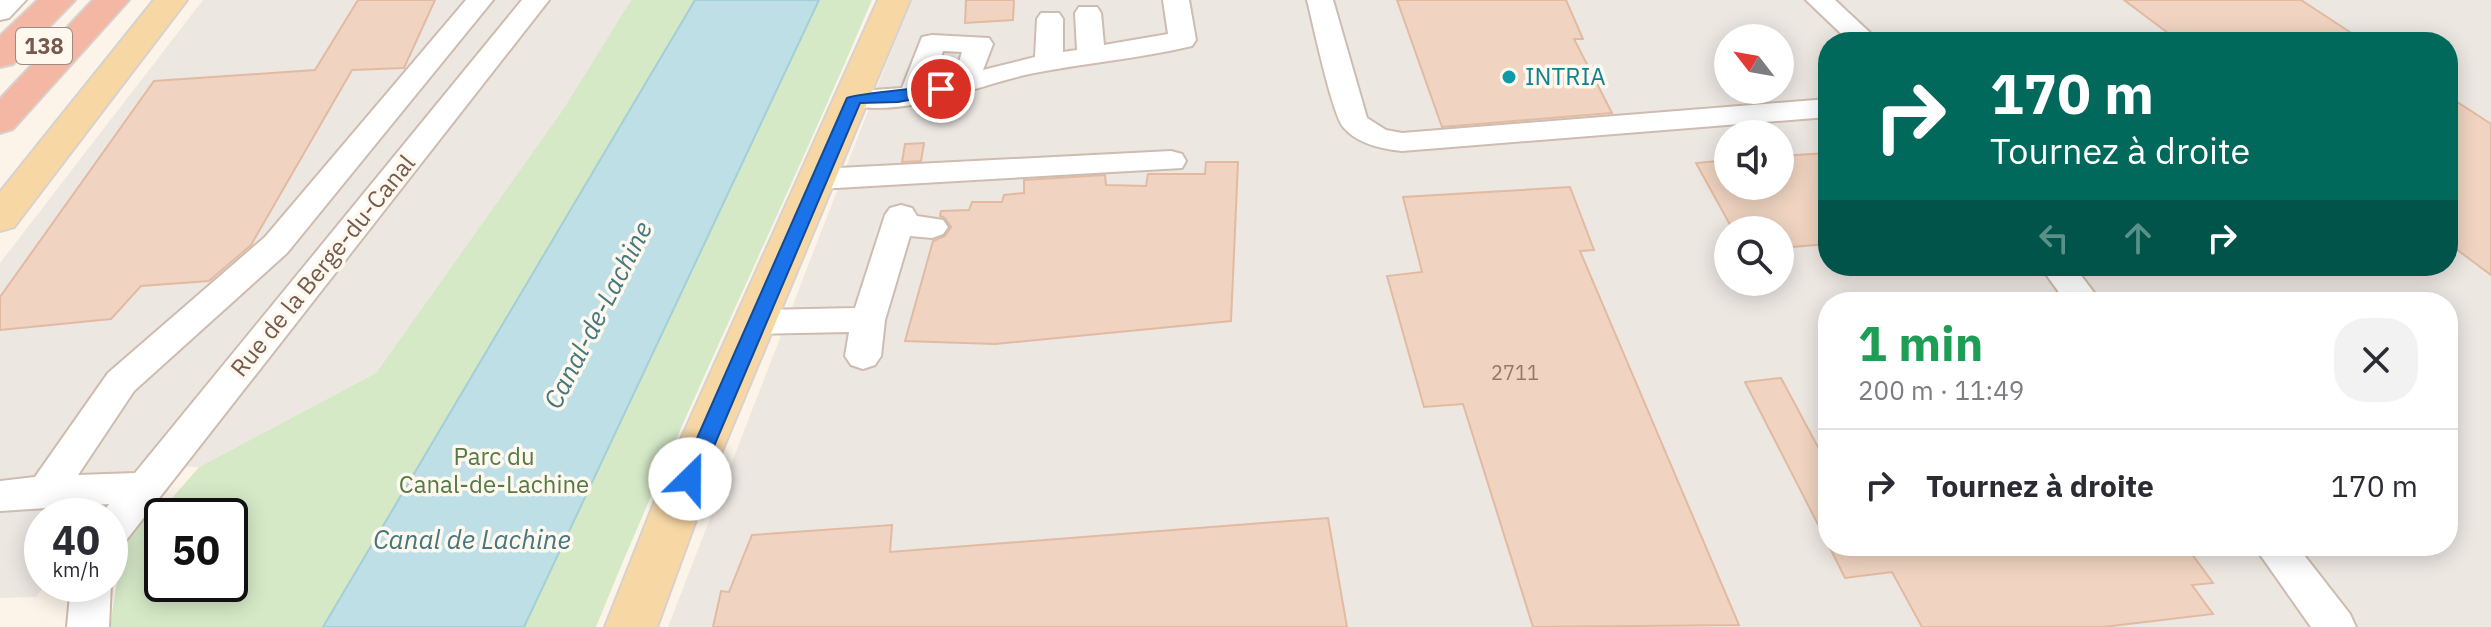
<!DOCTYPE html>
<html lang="fr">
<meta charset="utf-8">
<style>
body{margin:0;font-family:"IBM Plex Sans",sans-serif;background:#f2f2f3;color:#2b2b33;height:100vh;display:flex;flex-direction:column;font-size:30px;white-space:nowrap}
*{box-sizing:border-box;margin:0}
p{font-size:26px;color:#7c7c81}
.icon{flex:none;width:44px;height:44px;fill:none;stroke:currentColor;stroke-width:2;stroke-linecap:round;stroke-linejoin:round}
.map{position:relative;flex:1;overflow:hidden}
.panel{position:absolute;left:1818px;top:292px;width:640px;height:264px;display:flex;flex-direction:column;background:#fff;border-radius:32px;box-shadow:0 4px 20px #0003}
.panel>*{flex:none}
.banner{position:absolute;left:1818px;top:32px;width:640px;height:244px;border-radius:32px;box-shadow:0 4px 20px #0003;background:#00695c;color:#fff;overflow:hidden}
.needle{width:52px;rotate:301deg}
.tools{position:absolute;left:1714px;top:24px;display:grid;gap:16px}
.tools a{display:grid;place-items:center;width:80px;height:80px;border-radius:50%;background:#fff;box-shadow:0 4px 20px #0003;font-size:40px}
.speed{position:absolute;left:24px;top:498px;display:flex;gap:16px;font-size:40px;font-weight:700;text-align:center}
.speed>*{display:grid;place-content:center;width:104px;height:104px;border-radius:50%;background:#fff;box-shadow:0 4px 20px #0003;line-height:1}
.speed small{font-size:20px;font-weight:400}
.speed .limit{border:4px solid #111;border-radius:12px;background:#fff;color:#111}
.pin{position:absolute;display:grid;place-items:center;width:68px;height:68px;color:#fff;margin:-34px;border:4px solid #fff;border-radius:50%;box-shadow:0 2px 8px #0007}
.me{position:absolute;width:88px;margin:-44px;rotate:23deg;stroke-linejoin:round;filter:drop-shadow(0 0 6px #0008)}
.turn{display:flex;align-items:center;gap:28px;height:168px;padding:0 40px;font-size:36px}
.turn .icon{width:104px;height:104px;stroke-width:2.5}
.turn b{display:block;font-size:56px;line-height:68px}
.lanes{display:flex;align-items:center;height:76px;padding:0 40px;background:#0003;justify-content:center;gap:40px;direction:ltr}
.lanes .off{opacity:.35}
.round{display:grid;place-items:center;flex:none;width:84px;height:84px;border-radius:32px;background:#f2f2f3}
.overview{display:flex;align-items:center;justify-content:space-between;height:136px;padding:0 40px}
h1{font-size:48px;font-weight:700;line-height:60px;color:#1e9e55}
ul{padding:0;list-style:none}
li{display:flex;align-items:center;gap:24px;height:112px;padding:0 40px;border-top:2px solid #e1e1e2}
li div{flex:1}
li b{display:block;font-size:30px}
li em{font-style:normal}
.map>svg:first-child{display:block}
.industrial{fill:#ede7e2;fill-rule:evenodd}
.green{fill:#d5e9c7;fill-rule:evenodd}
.water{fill:#bddfe5;stroke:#a4cfd6;stroke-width:2}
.building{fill:#f0d4c1;stroke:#e2baa2;stroke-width:2}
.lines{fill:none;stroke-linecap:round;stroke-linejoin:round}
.minor-casing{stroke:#cdbcaf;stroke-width:4}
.major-casing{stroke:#d8d1cd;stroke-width:4}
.highway-casing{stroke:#d8d1cd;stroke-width:4}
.minor{fill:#fff;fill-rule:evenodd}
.major{fill:#f7d8a5;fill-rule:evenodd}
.highway{fill:#f3b7a3;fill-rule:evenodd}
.route{fill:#1a73e8;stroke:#114b97;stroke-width:2}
.culture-dot{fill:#0f9aa8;stroke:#fef8ef;stroke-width:3}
.labels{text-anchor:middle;stroke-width:7;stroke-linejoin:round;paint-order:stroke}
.number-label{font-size:20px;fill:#94796a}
.shield{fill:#fef8ef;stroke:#9e8a7e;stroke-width:2}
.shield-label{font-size:22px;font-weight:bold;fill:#755b4d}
.culture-label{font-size:24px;fill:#0d838f;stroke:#fef8ef;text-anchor:start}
.street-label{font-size:24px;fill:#755b4d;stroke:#fef8ef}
.park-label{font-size:24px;fill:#557a45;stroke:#fef8ef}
.water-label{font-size:26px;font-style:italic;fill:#447780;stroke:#fef8ef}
</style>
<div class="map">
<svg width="2491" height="627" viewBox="0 0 2491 627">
<rect width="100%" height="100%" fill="#fcf4e9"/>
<!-- industrial -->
<g class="industrial">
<path d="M203 0H631L564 108 376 373 199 467 139 465 99 516H42V584H46L36 597 0 598V263Z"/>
<path d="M911 0H2491V627H668ZM1728 38H1780V90H1728ZM1828 42H2448V266H1828ZM1728 134H1780V186H1728ZM1728 230H1780V282H1728ZM1828 302H2448V546H1828Z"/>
</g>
<!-- green -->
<path class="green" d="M631 0H872C783 210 682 415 596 627H110L120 561 128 535 144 513 173 497 199 467 376 373 564 108ZM162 516H230V584H162Z"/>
<!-- water -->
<path class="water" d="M695 0H819L524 627H323Z"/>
<!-- building -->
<g class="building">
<path d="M358 0H435L404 68 352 70 251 245 209 281 141 286 111 319 0 330V297L154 81 315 70Z"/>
<path d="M966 0H1014L1013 20 965 23Z"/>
<path d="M1397 0H1566L1583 39H1574L1612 113 1442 127Z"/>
<path d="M2124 0H2301L2365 42H2180Z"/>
<path d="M2448 96 2491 124V275L2448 243Z"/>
<path d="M924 143 921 161 902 162 905 144Z"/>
<path d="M1828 153V244L1780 248V230H1733L1696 163 1728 160V186H1780V156Z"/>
<path d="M1206 162H1238L1231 321 995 344 905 341 933 241 945 236 951 227 945 218 940 216 941 211 969 210 972 202H1002L1004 195 1024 193V180L1105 175 1106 185 1146 186 1148 174H1205Z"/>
<path d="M1570 187 1594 250 1580 251 1739 625 1533 627 1463 404 1424 407 1387 276 1422 272 1403 197Z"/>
<path d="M1781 378 1819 449 1828 448V544L1745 382Z"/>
<path d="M1328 518 1347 627H713L721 591 729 592 752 535 892 525 890 552Z"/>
<path d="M1829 546H2186L2213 583 2192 585 2213 614 2103 627H1922L1892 572 1845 578Z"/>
</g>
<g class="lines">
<!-- minor casing -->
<g class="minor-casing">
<g id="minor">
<path d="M0 0H26L9 18 0 20Z"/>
<path d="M466 0H493L287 253 134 391 78 475 135 473 522 0H549L124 543 110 548V516H100L109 504 0 511V481L35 477 108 373 265 237Z"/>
<path d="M1163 0H1189L1196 40 1192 46C1138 59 1083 63 1029 74 972 87 903 119 844 104L840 98 844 92 902 88 922 37 932 35 989 38 993 44 983 70 1035 57 1037 19 1041 13H1059L1063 19V52L1077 50 1075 13 1079 7H1097L1101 13 1104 45 1168 34ZM943 51 962 52 954 78 933 82Z"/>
<path d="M1307 0H1333L1367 118 1386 130 1402 133 1828 99V117L1402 151C1382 149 1358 144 1344 128 1332 115 1313 23 1307 0Z"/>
<path d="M1806 0H1835L1880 42H1850Z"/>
<path d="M1171 151 1182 154 1186 161 1182 168 819 189 808 186 804 179 808 172 819 169Z"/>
<path d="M901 205 912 208 917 216 943 220 948 227 943 234 932 238 910 236 885 320 881 356 875 365 863 369 851 365 845 356 849 332 756 334 744 331 739 322 744 313 756 310 855 308 885 215 890 208Z"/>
<path d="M2040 266H2074L2101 302H2066Z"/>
<path d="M2254 546H2297L2350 614 2356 627H2311Z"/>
<path d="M110 581 111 584 109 627H67L71 584H110Z"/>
</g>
</g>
<!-- major casing -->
<g class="major-casing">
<g id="major">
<path d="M154 0H187L14 227 0 231V192Z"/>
<path d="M878 0H910L715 468 657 627H605L668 468Z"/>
</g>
</g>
<!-- highway casing -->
<g class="highway-casing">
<g id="highway">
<path d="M38 0H75L13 64 0 67V36Z"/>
<path d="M93 0H129L13 129 0 133V99Z"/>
</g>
</g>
<!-- minor -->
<use href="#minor" class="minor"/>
<!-- major -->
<use href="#major" class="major"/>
<!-- highway -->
<use href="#highway" class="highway"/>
</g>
<!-- route -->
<path class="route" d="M941 85 949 89 947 93 898 102 860 103 700 479 697 485H682L679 479 847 98C852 94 926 88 941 85Z"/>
<!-- markers -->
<circle class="culture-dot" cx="1509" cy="77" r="8"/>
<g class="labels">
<!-- number labels -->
<g class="number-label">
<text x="1515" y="380">2711</text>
</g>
<!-- shield labels -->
<rect class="shield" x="16" y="28" width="56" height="36" rx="6"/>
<g class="shield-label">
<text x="44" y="54">138</text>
</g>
<!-- culture labels -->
<g class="culture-label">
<text x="1525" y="85">INTRIA</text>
</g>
<!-- street labels -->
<g class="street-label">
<text transform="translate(323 266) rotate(-51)" y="8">Rue de la Berge-du-Canal</text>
</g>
<!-- park labels -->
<g class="park-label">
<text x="494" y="465">Parc du<tspan x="494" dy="28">Canal-de-Lachine</tspan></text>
</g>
<!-- water labels -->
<g class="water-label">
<text transform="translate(598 315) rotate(-63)" y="9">Canal-de-Lachine</text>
<text x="472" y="549">Canal de Lachine</text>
</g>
</g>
</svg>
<div class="tools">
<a><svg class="needle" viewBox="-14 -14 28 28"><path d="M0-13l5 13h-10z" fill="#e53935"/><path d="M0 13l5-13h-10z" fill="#7c7c81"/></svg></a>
<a><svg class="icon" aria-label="sound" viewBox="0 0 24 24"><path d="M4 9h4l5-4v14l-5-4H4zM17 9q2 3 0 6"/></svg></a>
<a><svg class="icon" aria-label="search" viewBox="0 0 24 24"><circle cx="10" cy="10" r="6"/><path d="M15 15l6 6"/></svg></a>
</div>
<div class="speed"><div>40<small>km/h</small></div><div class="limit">50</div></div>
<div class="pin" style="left:941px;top:89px;background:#d93025"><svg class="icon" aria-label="arrive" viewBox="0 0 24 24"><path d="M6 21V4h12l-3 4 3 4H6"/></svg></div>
<svg class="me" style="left:690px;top:479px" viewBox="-20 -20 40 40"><circle r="19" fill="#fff"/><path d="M0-13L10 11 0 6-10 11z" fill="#1a73e8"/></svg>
<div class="banner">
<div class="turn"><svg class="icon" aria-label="right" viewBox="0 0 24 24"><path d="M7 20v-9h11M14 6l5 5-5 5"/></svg><div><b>170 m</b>Tournez à droite</div></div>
<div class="lanes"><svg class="icon off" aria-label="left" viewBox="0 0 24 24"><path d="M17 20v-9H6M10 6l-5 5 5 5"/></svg><svg class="icon off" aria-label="ahead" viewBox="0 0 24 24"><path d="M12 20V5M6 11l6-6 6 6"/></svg><svg class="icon" aria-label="right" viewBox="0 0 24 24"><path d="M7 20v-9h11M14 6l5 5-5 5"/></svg></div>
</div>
<section class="panel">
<div class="overview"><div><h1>1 min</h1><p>200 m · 11:49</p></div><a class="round"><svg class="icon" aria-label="close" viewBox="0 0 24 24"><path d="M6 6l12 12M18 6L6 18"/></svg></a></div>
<ul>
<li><svg class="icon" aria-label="right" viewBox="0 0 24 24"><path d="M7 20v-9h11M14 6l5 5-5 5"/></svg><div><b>Tournez à droite</b></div><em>170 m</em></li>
</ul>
</section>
</div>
